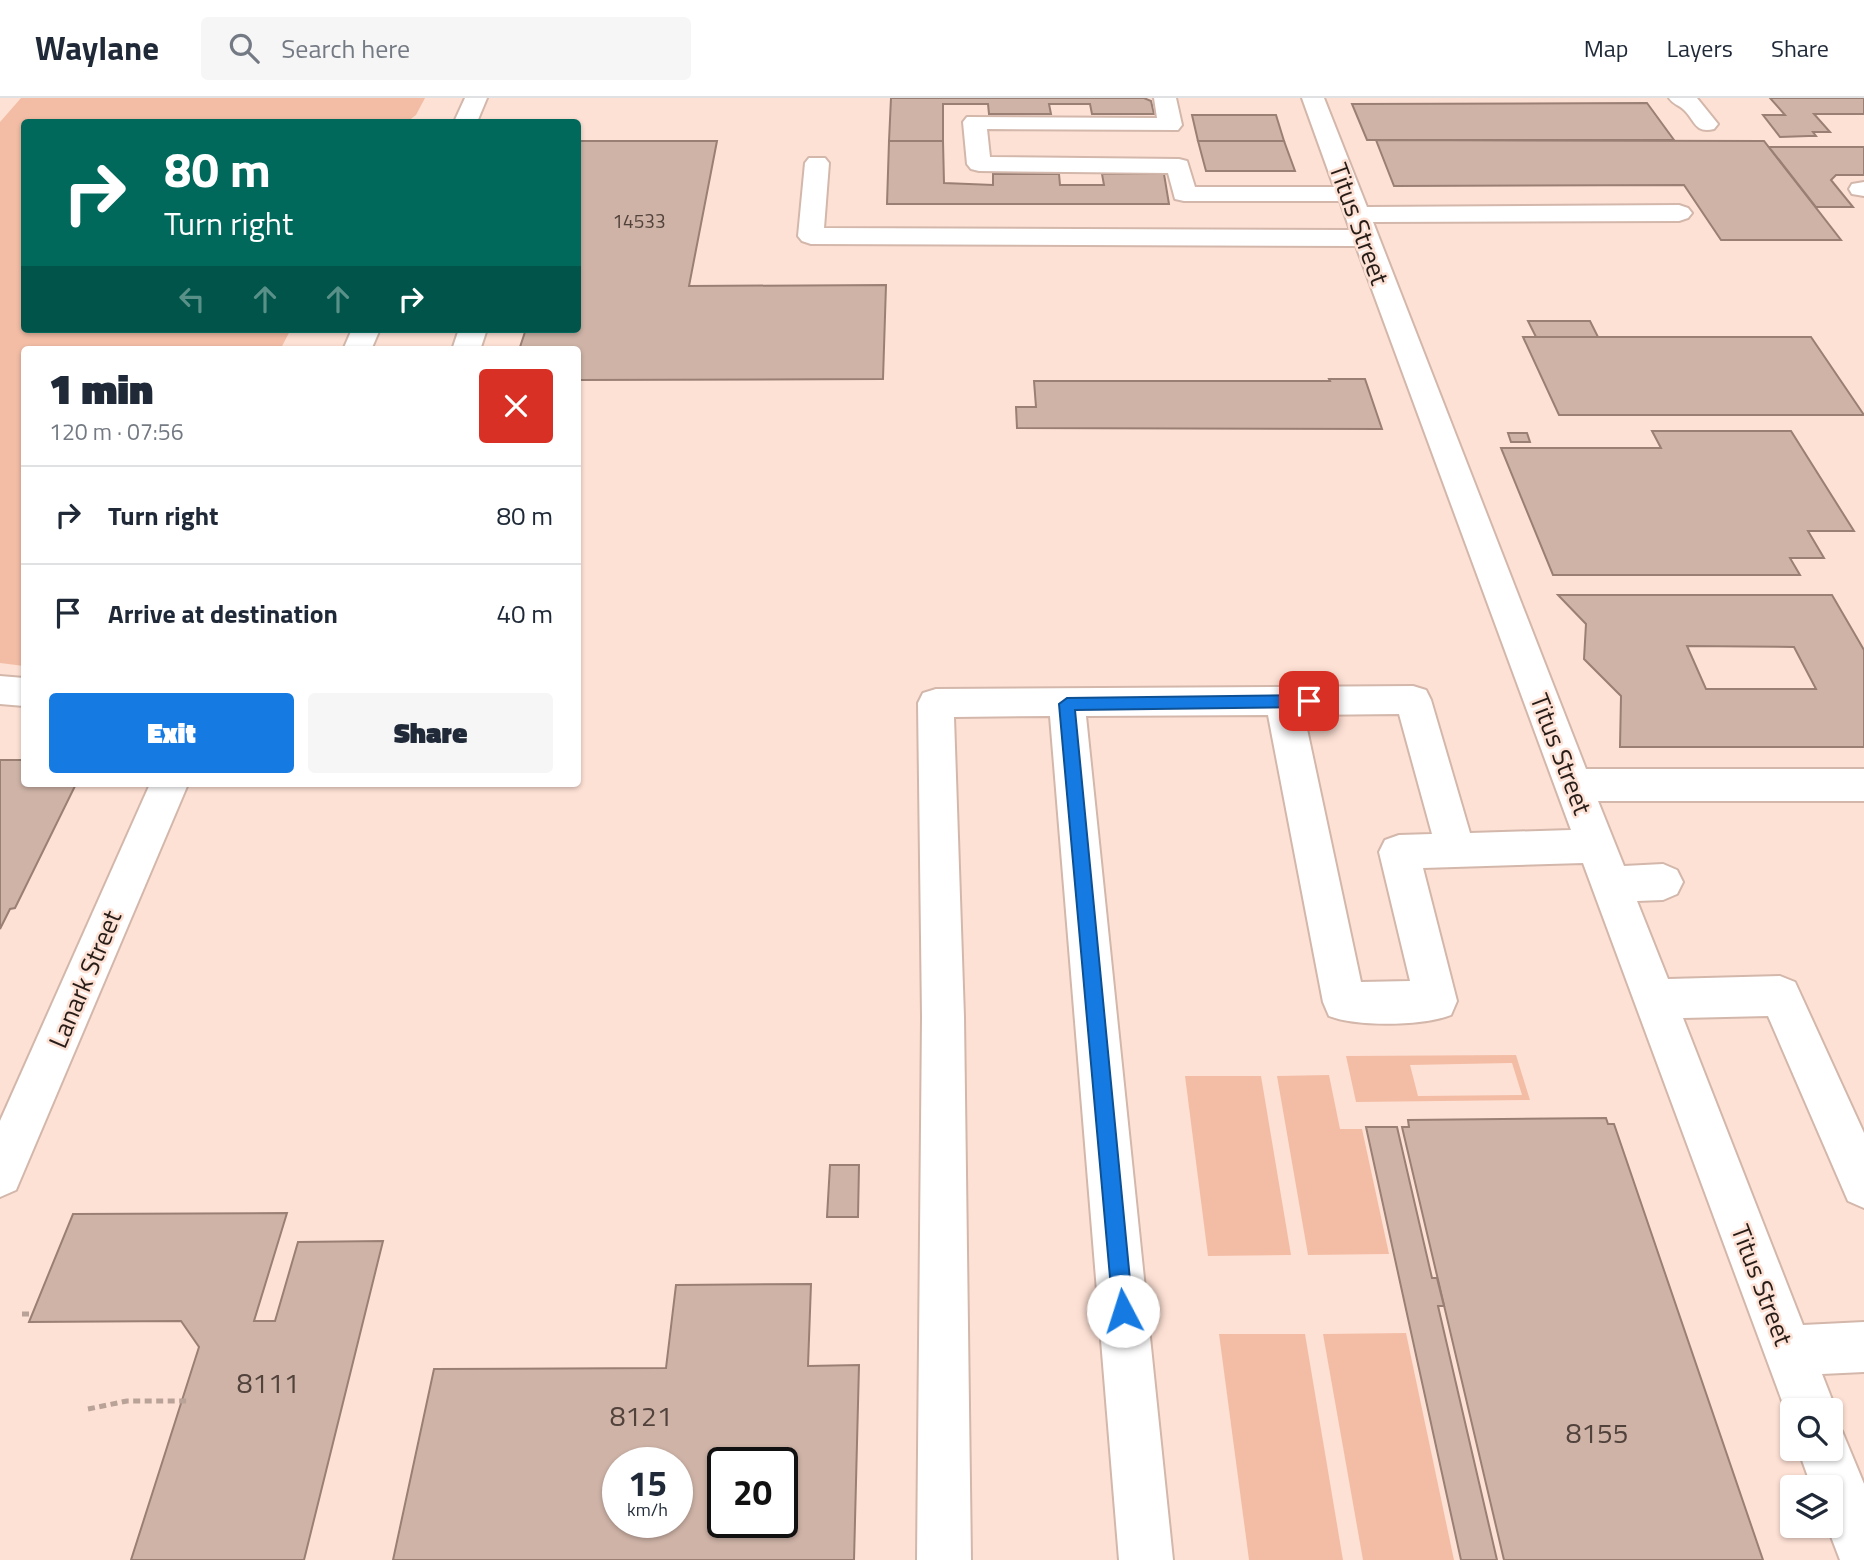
<!DOCTYPE html>
<meta charset="utf-8">
<style>
body{margin:0;font-family:"Titillium Web",sans-serif;background:#f6f6f7;color:#1f2937;height:100vh;display:flex;flex-direction:column;font-size:26px;white-space:nowrap}
*{box-sizing:border-box;margin:0}
p{font-size:23px;color:#747a83}
.icon{flex:none;width:38px;height:38px;fill:none;stroke:currentColor;stroke-width:2;stroke-linecap:round;stroke-linejoin:round}
.map{position:relative;flex:1;overflow:hidden}
.sheet{position:absolute;left:21px;top:248px;width:560px;height:441px;display:flex;flex-direction:column;background:#fff;border-radius:7px;box-shadow:0 2px 5px #0004}
.sheet>*{flex:none}
.guide{position:absolute;left:21px;top:21px;width:560px;height:214px;border-radius:7px;box-shadow:0 2px 5px #0004;background:#00695c;color:#fff;overflow:hidden}
.controls{position:absolute;left:1780px;top:1300px;display:grid;gap:14px}
.controls a{display:grid;place-items:center;width:63px;height:63px;border-radius:7px;background:#fff;box-shadow:0 2px 5px #0004;font-size:35px}
.speed{position:absolute;left:602px;top:1349px;display:flex;gap:14px;font-size:35px;font-weight:700;text-align:center}
.speed>*{display:grid;place-content:center;width:91px;height:91px;border-radius:50%;background:#fff;box-shadow:0 2px 5px #0004;line-height:1}
.speed small{font-size:18px;font-weight:400}
.speed .limit{border:4px solid #111;border-radius:10px;background:#fff;color:#111}
.pin{position:absolute;display:grid;place-items:center;width:60px;height:60px;color:#fff;margin:-30px;border-radius:14px;box-shadow:0 4px 10px #0006}
.me{position:absolute;width:77px;margin:-38px;rotate:355deg;stroke-linejoin:round;filter:drop-shadow(0 0 5px #0008)}
.turn{display:flex;align-items:center;gap:24px;height:147px;padding:0 28px;font-size:32px}
.turn .icon{width:91px;height:91px;stroke-width:2.5}
.turn b{display:block;font-size:49px;line-height:60px}
.lanes{display:flex;align-items:center;height:66px;padding:0 28px;background:#0003;justify-content:center;gap:35px;direction:ltr}
.lanes .off{opacity:.35}
.round{display:grid;place-items:center;flex:none;width:74px;height:74px;border-radius:7px;background:#f6f6f7}
.headline{display:flex;align-items:center;justify-content:space-between;height:119px;padding:0 28px}
h1{font-size:42px;font-weight:800;line-height:52px}
.primary-button{display:flex;gap:14px;margin-top:auto;padding:14px 28px}
.primary-button a{flex:1;height:80px;border-radius:7px;background:#157be3;color:#fff;font-size:28px;font-weight:800;line-height:80px;text-align:center}
.primary-button a+a{background:#f6f6f7;color:#1f2937}
ul{padding:0;list-style:none}
li{display:flex;align-items:center;gap:21px;height:98px;padding:0 28px;border-top:2px solid #e0e1e3}
li div{flex:1}
li b{display:block;font-size:26px}
li em{font-style:normal}
header{display:flex;align-items:center;gap:42px;box-sizing:border-box;height:98px;padding:0 35px;background:#fff;border-bottom:2px solid #e0e1e3}
header strong{font-size:33px}
nav{display:flex;gap:38px;margin-inline-start:auto;font-size:24px}
.search{width:490px;height:63px;background:#f6f6f7;display:flex;align-items:center;gap:18px;box-sizing:border-box;padding:0 24px;border-radius:7px;color:#747a83;font-size:26px}
.map>svg:first-child{display:block}
.green{fill:#f3bda5;fill-rule:evenodd}
.building{fill:#cfb3a7;stroke:#997f74;stroke-width:2;fill-rule:evenodd}
.lines{fill:none;stroke-linecap:round;stroke-linejoin:round}
.minor-casing{stroke:#d3b7ab;stroke-width:4}
.path{stroke:#b9a298;stroke-width:5;stroke-dasharray:7 4.5;stroke-linecap:butt}
.minor{fill:#fff;fill-rule:evenodd}
.route{fill:#157be3;stroke:#0e5094;stroke-width:2}
.labels{text-anchor:middle;stroke-width:5;stroke-linejoin:round;paint-order:stroke}
.far-number-label{font-size:19px;fill:#51423c}
.street-label{font-size:26px;fill:#271d18;stroke:#fee1d5}
.near-number-label{font-size:28px;fill:#51423c}
</style>
<header>
<strong>Waylane</strong>
<div class="search"><svg class="icon" aria-label="search" viewBox="0 0 24 24"><circle cx="10" cy="10" r="6"/><path d="M15 15l6 6"/></svg>Search here</div>
<nav><a>Map</a><a>Layers</a><a>Share</a></nav>
</header>
<div class="map">
<svg width="1864" height="1462" viewBox="0 0 1864 1462">
<rect width="100%" height="100%" fill="#fee1d5"/>
<!-- green -->
<g class="green">
<path d="M21 0H425L416 17 407 24H24V231H291L280 252H24V568L0 565V24Z"/>
<path d="M1516 957 1530 1002 1356 1004 1346 958ZM1512 965 1522 997 1418 998 1410 967Z"/>
<path d="M1329 977 1340 1031H1362L1389 1156 1308 1157 1277 978Z"/>
<path d="M1185 978H1261L1291 1157 1208 1158Z"/>
<path d="M1406 1235 1454 1462H1363L1323 1236Z"/>
<path d="M1219 1236H1305L1343 1462H1249Z"/>
</g>
<!-- building -->
<g class="building">
<path d="M891 0H1144L1151 3 1154 16H1092L1090 6H1049L1051 16H989L988 6H943V43H889Z"/>
<path d="M1770 0H1864V16H1814L1830 34H1813L1816 38H1809L1780 39 1763 17H1785Z"/>
<path d="M1647 5 1674 42H1367L1352 6Z"/>
<path d="M1192 17H1276L1284 43H1198Z"/>
<path d="M1376 42 1764 43 1841 142H1721L1684 87 1394 88Z"/>
<path d="M578 43H717L689 188 886 187 883 281 578 282V252H519L526 231H578Z"/>
<path d="M889 43H943L944 85 993 87V76H1059L1060 87H1104L1102 76H1164L1169 106H887Z"/>
<path d="M1198 43H1284L1295 73H1206Z"/>
<path d="M1769 49H1864V77H1836L1831 82 1853 109H1816Z"/>
<path d="M1528 223H1590L1598 239H1536Z"/>
<path d="M1523 239H1811L1864 317H1559Z"/>
<path d="M1329 281H1365L1382 331 1017 330 1016 309H1036L1034 283H1330Z"/>
<path d="M1652 333H1791L1854 433H1808L1824 460H1790L1800 477H1553L1501 350H1661Z"/>
<path d="M1508 335H1527L1530 344H1511Z"/>
<path d="M1558 497H1832L1864 552V649H1620L1621 598 1584 561 1586 526ZM1687 548 1794 549 1816 591H1706Z"/>
<path d="M0 662H24V686H76L15 810 10 811 0 831Z"/>
<path d="M1606 1020 1608 1026H1614L1763 1462H1504L1402 1029H1409L1408 1022Z"/>
<path d="M1366 1029H1397L1432 1180H1437L1444 1208H1438L1497 1462H1461Z"/>
<path d="M830 1067H859L858 1119H827Z"/>
<path d="M287 1115 254 1223H275L298 1144 383 1143 304 1462H131L199 1249 181 1223 29 1224 73 1116Z"/>
<path d="M811 1186 808 1268 859 1267 854 1462H393L434 1271 666 1270 676 1187ZM618 1365H677V1424H618ZM723 1365H782V1424H723Z"/>
</g>
<g class="lines">
<!-- minor casing -->
<g class="minor-casing">
<g id="minor">
<path d="M465 0H487L477 24H454Z"/>
<path d="M1154 0H1176L1182 27 1178 32 987 31 990 59 1179 61 1187 63 1195 89H1334L1302 0H1324L1367 109 1679 107 1688 110 1692 115 1688 120 1679 123 1373 124 1586 671H1864V703H1598L1624 768 1663 766 1677 772 1683 784 1677 796 1663 802 1637 803 1668 881 1780 878 1795 884 1864 1035V1110L1848 1103 1768 918 1683 920 1803 1227 1864 1224V1274L1822 1276 1836 1312 1830 1324V1312H1792V1330L1583 765 1423 770 1457 903 1451 917C1424 928 1356 929 1329 918L1323 904 1268 617 1086 618 1173 1462H1119L1050 618 954 619 964 919 971 1462H917L922 919 918 605 923 595 936 591 1413 588 1426 592 1431 602 1470 735 1571 732 1356 148 811 146 802 143 798 138 805 65 809 60H825L829 65 824 130 1350 132 1340 103H1184L1175 101 1168 75 979 73 971 71 967 66 963 24 967 19 1157 20ZM1399 616 1432 736 1399 737 1385 742 1379 754 1410 883 1361 884 1304 617Z"/>
<path d="M1669 0H1697L1718 26 1714 31C1694 36 1695 21 1683 11 1677 6 1673 6 1669 0Z"/>
<path d="M1864 84V98L1852 96 1849 91 1852 86Z"/>
<path d="M352 231H380L371 252H343Z"/>
<path d="M459 231H487L480 252H452Z"/>
<path d="M0 578 24 580V608L0 606Z"/>
<path d="M150 686H188L16 1092 0 1099V1023Z"/>
<path d="M1830 1328 1842 1333 1864 1386V1462H1840L1827 1428H1830V1390H1812L1798 1351H1830Z"/>
</g>
</g>
<!-- path -->
<g class="path">
<path d="M22 1216H33"/>
<path d="M88 1311 127 1303H189"/>
</g>
<!-- minor -->
<use href="#minor" class="minor"/>
</g>
<!-- route -->
<path class="route" d="M1309 597 1316 603 1309 609 1075 612 1133 1213 1130 1220 1123 1223 1116 1220 1113 1213 1059 606 1067 600Z"/>
<g class="labels">
<!-- far-number labels -->
<g class="far-number-label">
<text x="639" y="130">14533</text>
</g>
<!-- street labels -->
<g class="street-label">
<text transform="translate(1359 126) rotate(70)" y="9">Titus Street</text>
<text transform="translate(1561 656) rotate(69)" y="9">Titus Street</text>
<text transform="translate(85 881) rotate(-67)" y="9">Lanark Street</text>
<text transform="translate(1762 1187) rotate(69)" y="9">Titus Street</text>
</g>
<!-- near-number labels -->
<g class="near-number-label">
<text x="268" y="1295">8111</text>
<text x="641" y="1328">8121</text>
<text x="1597" y="1345">8155</text>
</g>
</g>
</svg>
<div class="controls">
<a><svg class="icon" aria-label="search" viewBox="0 0 24 24"><circle cx="10" cy="10" r="6"/><path d="M15 15l6 6"/></svg></a>
<a><svg class="icon" aria-label="layers" viewBox="0 0 24 24"><path d="M12 4l9 5-9 5-9-5zM3 14l9 5 9-5"/></svg></a>
</div>
<div class="speed"><div>15<small>km/h</small></div><div class="limit">20</div></div>
<div class="pin" style="left:1309px;top:603px;background:#d93025"><svg class="icon" aria-label="arrive" viewBox="0 0 24 24"><path d="M6 21V4h12l-3 4 3 4H6"/></svg></div>
<svg class="me" style="left:1123px;top:1213px" viewBox="-20 -20 40 40"><circle r="19" fill="#fff"/><path d="M0-13L10 11 0 6-10 11z" fill="#157be3"/></svg>
<div class="guide">
<div class="turn"><svg class="icon" aria-label="right" viewBox="0 0 24 24"><path d="M7 20v-9h11M14 6l5 5-5 5"/></svg><div><b>80 m</b>Turn right</div></div>
<div class="lanes"><svg class="icon off" aria-label="left" viewBox="0 0 24 24"><path d="M17 20v-9H6M10 6l-5 5 5 5"/></svg><svg class="icon off" aria-label="ahead" viewBox="0 0 24 24"><path d="M12 20V5M6 11l6-6 6 6"/></svg><svg class="icon off" aria-label="ahead" viewBox="0 0 24 24"><path d="M12 20V5M6 11l6-6 6 6"/></svg><svg class="icon" aria-label="right" viewBox="0 0 24 24"><path d="M7 20v-9h11M14 6l5 5-5 5"/></svg></div>
</div>
<section class="sheet">
<div class="headline"><div><h1>1 min</h1><p>120 m · 07:56</p></div><a class="round" style="background:#d93025;color:#fff"><svg class="icon" aria-label="close" viewBox="0 0 24 24"><path d="M6 6l12 12M18 6L6 18"/></svg></a></div>
<ul>
<li><svg class="icon" aria-label="right" viewBox="0 0 24 24"><path d="M7 20v-9h11M14 6l5 5-5 5"/></svg><div><b>Turn right</b></div><em>80 m</em></li>
<li><svg class="icon" aria-label="arrive" viewBox="0 0 24 24"><path d="M6 21V4h12l-3 4 3 4H6"/></svg><div><b>Arrive at destination</b></div><em>40 m</em></li>
</ul>
<div class="primary-button"><a>Exit</a><a>Share</a></div>
</section>
</div>
